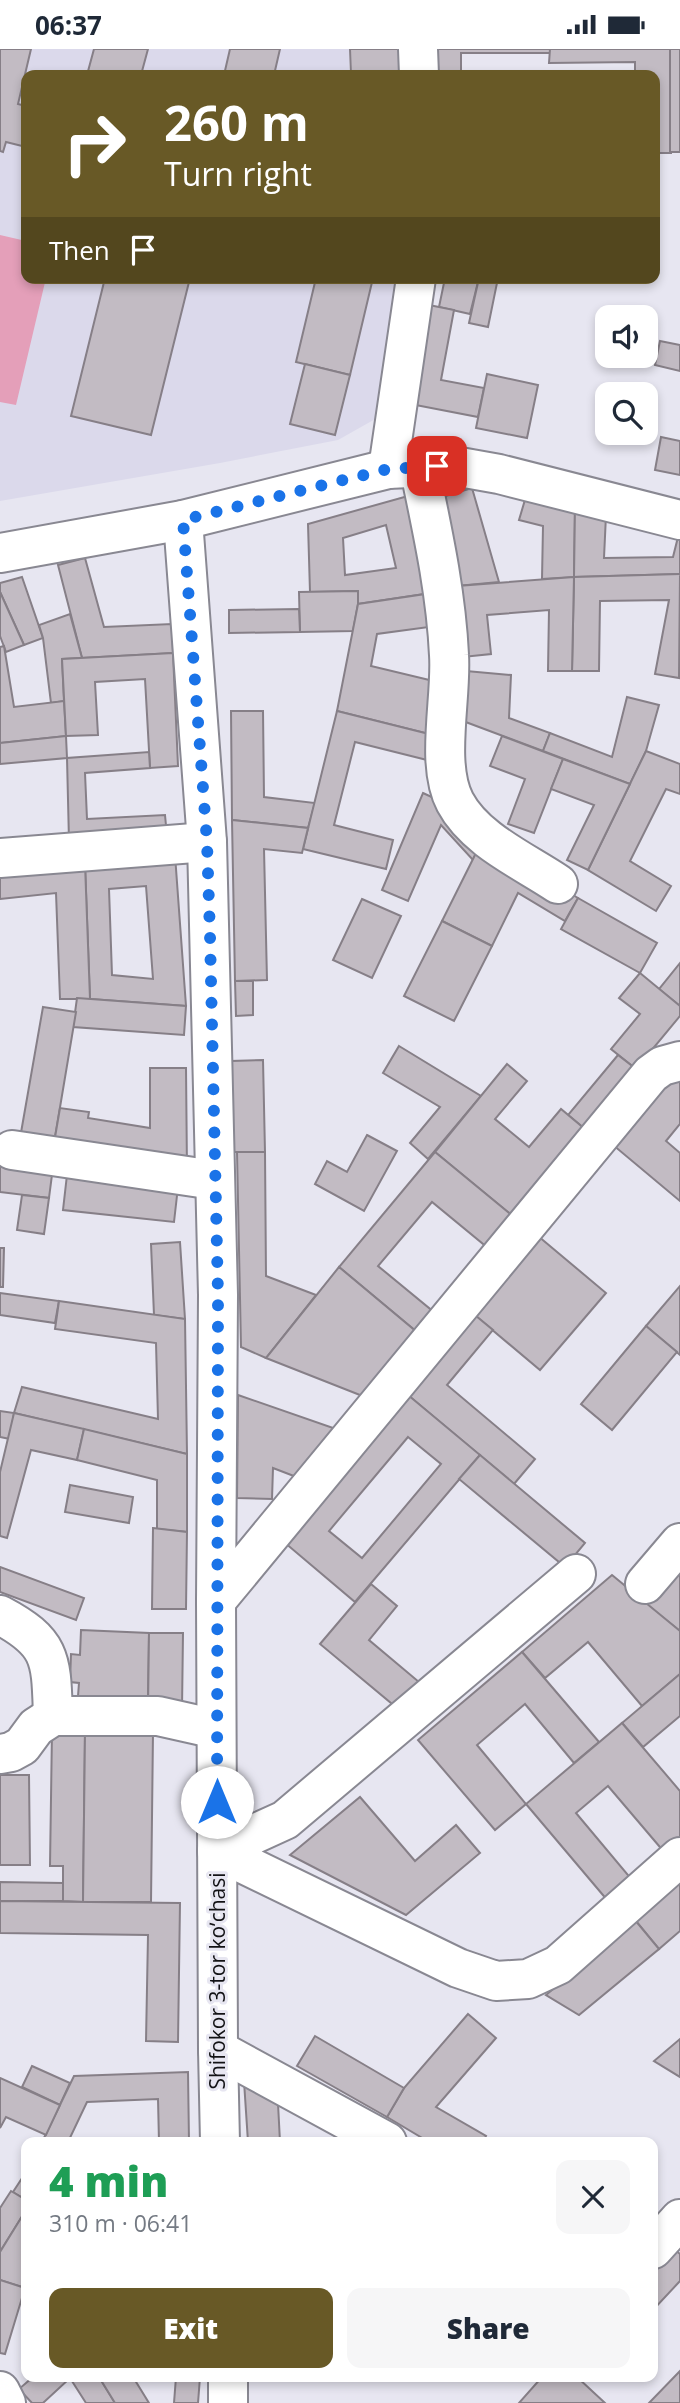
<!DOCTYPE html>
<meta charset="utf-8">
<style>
body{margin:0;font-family:"Open Sans",sans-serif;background:#f6f6f7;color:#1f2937;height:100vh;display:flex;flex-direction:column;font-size:26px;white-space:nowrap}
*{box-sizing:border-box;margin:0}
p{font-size:23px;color:#747a83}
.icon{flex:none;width:38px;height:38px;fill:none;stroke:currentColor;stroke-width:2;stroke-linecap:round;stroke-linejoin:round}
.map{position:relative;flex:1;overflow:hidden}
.drawer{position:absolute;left:21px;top:2088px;width:637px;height:245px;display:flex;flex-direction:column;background:#fff;border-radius:14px;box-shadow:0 4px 10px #0003}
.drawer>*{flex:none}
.banner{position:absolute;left:21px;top:21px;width:639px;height:214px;border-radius:14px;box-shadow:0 4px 10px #0003;background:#685926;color:#fff;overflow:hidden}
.tools{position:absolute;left:595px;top:256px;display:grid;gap:14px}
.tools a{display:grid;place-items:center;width:63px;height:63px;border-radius:14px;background:#fff;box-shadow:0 4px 10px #0003;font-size:35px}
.pin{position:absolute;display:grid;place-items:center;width:60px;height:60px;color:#fff;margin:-30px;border-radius:14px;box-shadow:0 4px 10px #0006}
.me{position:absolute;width:77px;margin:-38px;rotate:0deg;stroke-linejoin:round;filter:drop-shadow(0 0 5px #0008)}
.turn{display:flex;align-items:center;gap:24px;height:147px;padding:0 28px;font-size:32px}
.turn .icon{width:91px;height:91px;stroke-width:2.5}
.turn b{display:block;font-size:49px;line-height:60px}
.then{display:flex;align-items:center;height:66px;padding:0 28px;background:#0003;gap:14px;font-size:26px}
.round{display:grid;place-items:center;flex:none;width:74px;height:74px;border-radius:14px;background:#f6f6f7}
.headline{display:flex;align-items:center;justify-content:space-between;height:119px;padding:0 28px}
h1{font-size:42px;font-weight:800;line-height:52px;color:#1e9e55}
.action{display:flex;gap:14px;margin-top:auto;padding:14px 28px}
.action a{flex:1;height:80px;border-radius:14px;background:#685926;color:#fff;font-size:28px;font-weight:800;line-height:80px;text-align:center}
.action a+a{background:#f6f6f7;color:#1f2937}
.status{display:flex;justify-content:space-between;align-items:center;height:49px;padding:0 35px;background:#fff;direction:ltr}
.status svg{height:19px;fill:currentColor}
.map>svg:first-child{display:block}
.built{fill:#dbd9eb}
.green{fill:#e49fb9}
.building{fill:#c2bbc3;stroke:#867f87;stroke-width:2;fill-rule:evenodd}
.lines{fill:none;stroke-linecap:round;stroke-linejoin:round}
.minor-casing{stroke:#898892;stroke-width:42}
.minor{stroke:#fff;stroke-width:38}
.route{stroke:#1a73e8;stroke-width:12;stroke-dasharray:0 21.6}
.labels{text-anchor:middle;stroke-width:6;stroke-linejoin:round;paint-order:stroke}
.street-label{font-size:21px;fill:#121215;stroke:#e7e6f1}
</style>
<div class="status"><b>06:37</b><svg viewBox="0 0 49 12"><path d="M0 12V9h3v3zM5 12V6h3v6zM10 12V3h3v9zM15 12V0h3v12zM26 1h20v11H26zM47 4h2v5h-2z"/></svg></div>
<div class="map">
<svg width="680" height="2354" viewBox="0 0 680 2354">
<rect width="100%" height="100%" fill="#e7e6f1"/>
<!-- built -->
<path class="built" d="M0 0H349V26H26V229H397L377 369 338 391 220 414 0 452Z"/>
<!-- green -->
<path class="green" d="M0 186 26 192V229H46L16 356 0 353Z"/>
<!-- building -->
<g class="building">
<path d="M0 0H31L18 55 26 57V98L6 93 3 103 0 102Z"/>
<path d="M94 0H148L141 26H87Z"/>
<path d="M230 0H280L274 26H224Z"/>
<path d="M350 0H399V26H351Z"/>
<path d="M428 0H550V4H461V26H428Z"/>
<path d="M550 0H670L671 104H654V26H635V13L549 14Z"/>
<rect x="670" y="0" width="10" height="103"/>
<path d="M105 229H190L151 386 71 367Z"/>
<path d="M316 229H373L350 326 296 313Z"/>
<path d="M445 229H479L470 265 439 258Z"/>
<path d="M479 229H498L488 278 469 274Z"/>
<path d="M419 254 454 261 441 331 484 339 478 368 400 353Z"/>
<path d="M660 292 680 296V322L655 316Z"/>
<path d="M305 315 350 326 335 386 290 375Z"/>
<path d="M487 325 538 336 527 389 476 379Z"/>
<path d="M661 388 680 392V426L655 421Z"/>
<path d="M472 439 499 533 457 537 432 451Z"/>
<path d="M527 444 575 457 574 528 542 530 543 477 519 471Z"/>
<path d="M408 447 431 544 358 555V542L310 543 308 475ZM386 476 396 519 345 526 343 489Z"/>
<path d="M575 457 606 466 604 509 673 508 678 488 680 489V525L574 528Z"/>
<path d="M85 509 104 578 172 575 173 604 82 609 58 516Z"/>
<path d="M680 525 679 629 655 625 669 551 600 552 599 622H572L574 528Z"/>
<path d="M22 528 43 589 24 596 0 543V534Z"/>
<path d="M574 528 572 622H548L549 561 487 566 491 605 463 608 457 537Z"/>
<path d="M358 542V555L353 582 300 583 299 543Z"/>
<path d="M0 543 24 596 6 603 0 587Z"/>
<path d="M439 543 444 576 377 585 371 617 446 635 433 686 337 662 358 555Z"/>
<path d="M299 560 300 583 229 584V561Z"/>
<path d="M70 565 82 609 62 610 64 652 51 654 43 589 39 576Z"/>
<path d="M4 597 14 658 64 652 66 687 0 694V598Z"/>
<path d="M173 604 178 717 150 719 145 630 95 633 98 686 66 687 62 610Z"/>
<path d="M466 622 511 626 509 669 550 684 543 702 463 672Z"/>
<path d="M627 648 659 656 646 702 630 735 543 702 550 684 612 708Z"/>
<path d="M231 662H263L264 748 315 754 308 779 232 771Z"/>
<path d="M337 662 433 686 427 711 355 693 334 776 393 791 386 820 303 800Z"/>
<path d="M66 687 67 709 0 715V694Z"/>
<path d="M502 687 563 710 534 784 508 775 525 730 490 717Z"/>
<path d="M646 702 680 715V745L666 740 630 812 671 837 656 862 588 821Z"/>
<path d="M149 703 150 719 85 724 87 770 165 766 167 787 69 792 67 709Z"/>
<path d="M563 710 630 735 588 821 567 811 594 756 551 740Z"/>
<path d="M423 744 449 756 482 792 473 811 441 776 408 852 382 841Z"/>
<path d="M232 771 308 779 302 804 264 800 267 931 235 932Z"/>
<path d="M482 792 578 849 565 872 518 844 492 897 442 872Z"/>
<path d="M175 806 186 957 90 950 85 815ZM146 837 153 930 112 926 109 840Z"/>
<path d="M85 815 90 950H60L56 844 0 850V824Z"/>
<path d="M578 849 657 894 640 924 561 880Z"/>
<path d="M362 850 401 867 372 929 333 911Z"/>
<path d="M442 872 492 897 454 972 404 947Z"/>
<path d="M680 914V957L659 940Z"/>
<path d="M640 924 680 957V967L636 1020 611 1000 640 965 619 949Z"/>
<path d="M235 932H253V966L236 967Z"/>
<path d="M77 949 186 957 184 986 73 978Z"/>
<path d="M43 958 76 963 53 1100 19 1095Z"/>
<path d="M399 997 481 1047 428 1110 410 1094 440 1058 383 1024Z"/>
<path d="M618 1006 636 1020 586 1081 568 1066Z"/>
<path d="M263 1011 265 1103H233L231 1012Z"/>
<path d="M507 1015 527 1032 495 1070 529 1098 561 1060 586 1081 514 1168 435 1103Z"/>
<path d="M680 1017V1075L666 1092 680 1104V1152L613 1096Z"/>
<path d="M150 1019H186L187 1122 53 1100 60 1059 89 1063 88 1069 150 1079Z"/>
<path d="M367 1086 397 1102 364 1162 315 1135 327 1112 347 1123Z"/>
<path d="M237 1103H265L266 1227 316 1246 266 1309 241 1298Z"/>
<path d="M435 1103 514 1168 488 1199 432 1153 378 1217 435 1264 418 1284 339 1218Z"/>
<path d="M0 1111 53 1118 49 1149 0 1143Z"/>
<path d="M68 1117 179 1129 174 1173 63 1161Z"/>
<path d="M22 1146 49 1149 44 1185 17 1181Z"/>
<path d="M538 1187 606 1244 540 1321 472 1264Z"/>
<path d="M180 1193 185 1270 154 1266 151 1195Z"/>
<path d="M0 1199H4L3 1238H0Z"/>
<path d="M339 1218 418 1284 365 1348 266 1309Z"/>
<path d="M680 1237V1306L646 1277Z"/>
<path d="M0 1244 59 1252 55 1274 0 1266Z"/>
<path d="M59 1252 185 1270 187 1405 14 1364 22 1338 158 1370 156 1294 55 1280Z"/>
<path d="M464 1257 493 1281 447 1336 535 1410 514 1435 397 1337Z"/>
<path d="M646 1277 677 1303 612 1381 581 1355Z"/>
<path d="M402 1341 480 1406 355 1553 278 1488ZM408 1388 441 1415 362 1509 329 1482Z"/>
<path d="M238 1346 336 1380 299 1429 273 1419 272 1450 237 1449Z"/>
<path d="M0 1362 14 1364 10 1390 0 1388Z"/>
<path d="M14 1364 84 1380 77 1411 31 1401 7 1489 0 1487V1423Z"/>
<path d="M84 1380 187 1405V1483L157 1480V1431L77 1411Z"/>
<path d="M480 1406 585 1494 565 1518 459 1430Z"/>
<path d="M70 1436 133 1448 129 1474 65 1463Z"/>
<path d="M153 1479 187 1483 186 1560H152Z"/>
<path d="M680 1515V1582L646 1555Z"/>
<path d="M0 1518 84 1549 76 1571 0 1543Z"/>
<path d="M612 1526 680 1582V1625L642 1657 588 1593 545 1629 522 1603Z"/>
<path d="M371 1535 397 1557 369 1591 419 1633 397 1659 320 1595Z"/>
<path d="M81 1581 149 1584 148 1649 78 1647 79 1634 70 1633 71 1605 80 1606Z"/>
<path d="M149 1584H183L182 1660 148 1659Z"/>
<path d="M522 1603 599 1693 574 1714 525 1655 477 1696 526 1755 495 1781 418 1691Z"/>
<path d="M680 1625V1667L643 1698 622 1674Z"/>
<path d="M622 1674 680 1742V1792L665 1804 608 1737 576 1764 633 1832 608 1852 526 1755Z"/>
<path d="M52 1682 85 1683 83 1853 63 1852V1817H50Z"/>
<path d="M85 1683H153L151 1853H83Z"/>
<path d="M0 1726H29L30 1816H0Z"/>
<path d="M360 1748 415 1812 456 1776 480 1804 406 1866 290 1806Z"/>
<path d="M0 1833 63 1834V1852H0Z"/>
<path d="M680 1833V1882L659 1900 635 1871Z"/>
<path d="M0 1852 180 1854 178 1993 146 1992 148 1886 0 1884Z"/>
<path d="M635 1871 659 1900 579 1966 546 1946Z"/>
<path d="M468 1965 496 1989 436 2058 486 2087 483 2093H429L387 2068 404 2039Z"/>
<path d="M315 1987 404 2039 387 2068 297 2017Z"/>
<path d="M680 1990V2028L654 2012Z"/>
<path d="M32 2017 70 2034 60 2056 22 2038Z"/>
<path d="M243 2017 277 2035 280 2093H248Z"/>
<path d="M188 2023 189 2093H159L158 2050 87 2053 68 2093H42L74 2027Z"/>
<path d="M0 2029 60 2056 46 2086 6 2068 0 2079Z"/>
<path d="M26 2123V2151L13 2143Z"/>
<path d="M11 2142 26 2151V2161L0 2203V2159Z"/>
<path d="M26 2161V2237L25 2239 0 2231V2203Z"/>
<path d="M668 2194 680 2205V2232L653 2261V2211Z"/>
<path d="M0 2231 25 2239 5 2305 0 2304Z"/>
<path d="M680 2322V2354H649Z"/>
<path d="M33 2328H99L115 2354H86L70 2329 43 2354H32L19 2340Z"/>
<path d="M99 2328H133L149 2354H115Z"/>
<path d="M176 2328H200L198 2354H174Z"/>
<path d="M542 2328H577L605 2354H519Z"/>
</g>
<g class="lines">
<!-- minor casing -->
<g class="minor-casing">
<g id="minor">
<path d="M418 0 419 26"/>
<path d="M419 417C432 480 446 542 449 606 452 648 435 715 455 753 475 791 524 812 558 835"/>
<path d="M388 420 416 229"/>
<path d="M183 471 207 793 218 1246 216 1552 218 2001 220 2093"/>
<path d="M0 504 183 471 388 420 454 417 499 425 680 471"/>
<path d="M0 809 207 793"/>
<path d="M12 1101 214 1131"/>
<path d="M576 1525 285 1771 217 1802 458 1919 496 1932 528 1930 558 1916 680 1808"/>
<path d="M645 1535 680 1494"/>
<path d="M216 1552 651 1025 662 1017 680 1012"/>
<path d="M0 1566C53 1594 51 1611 53 1667"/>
<path d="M0 1705 11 1703 22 1697 36 1678 53 1667H158L216 1680"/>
<path d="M218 2001 387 2093"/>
<path d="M653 2200 680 2170"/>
<path d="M228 2328V2354"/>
<path d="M0 2342 6 2354"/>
</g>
</g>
<!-- minor -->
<use href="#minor" class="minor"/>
</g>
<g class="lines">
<!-- route -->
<path class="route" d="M217 1753 218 1246 210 886 207 793 183 471 388 420 437 417"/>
</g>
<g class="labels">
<!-- street labels -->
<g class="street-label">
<text transform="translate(218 1932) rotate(-90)" y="7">Shifokor 3-tor koʼchasi</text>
</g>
</g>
</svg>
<div class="tools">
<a><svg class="icon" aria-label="sound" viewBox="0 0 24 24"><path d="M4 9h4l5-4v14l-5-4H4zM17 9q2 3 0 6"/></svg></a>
<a><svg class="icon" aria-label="search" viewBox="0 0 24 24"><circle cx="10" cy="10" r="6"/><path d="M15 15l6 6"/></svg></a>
</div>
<div class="pin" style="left:437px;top:417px;background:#d93025"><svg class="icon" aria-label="arrive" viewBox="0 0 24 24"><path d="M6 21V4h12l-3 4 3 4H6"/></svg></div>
<svg class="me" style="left:217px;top:1753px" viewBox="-20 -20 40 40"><circle r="19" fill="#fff"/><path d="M0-13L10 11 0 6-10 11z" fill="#1a73e8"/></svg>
<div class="banner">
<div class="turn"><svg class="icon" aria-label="right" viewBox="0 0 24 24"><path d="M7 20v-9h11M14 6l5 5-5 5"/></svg><div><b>260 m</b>Turn right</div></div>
<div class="then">Then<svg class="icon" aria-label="arrive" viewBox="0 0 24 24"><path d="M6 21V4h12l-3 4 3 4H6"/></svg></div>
</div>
<section class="drawer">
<div class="headline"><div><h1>4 min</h1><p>310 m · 06:41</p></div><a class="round"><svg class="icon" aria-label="close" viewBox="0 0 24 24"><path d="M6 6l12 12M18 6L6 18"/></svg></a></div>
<div class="action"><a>Exit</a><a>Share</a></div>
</section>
</div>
